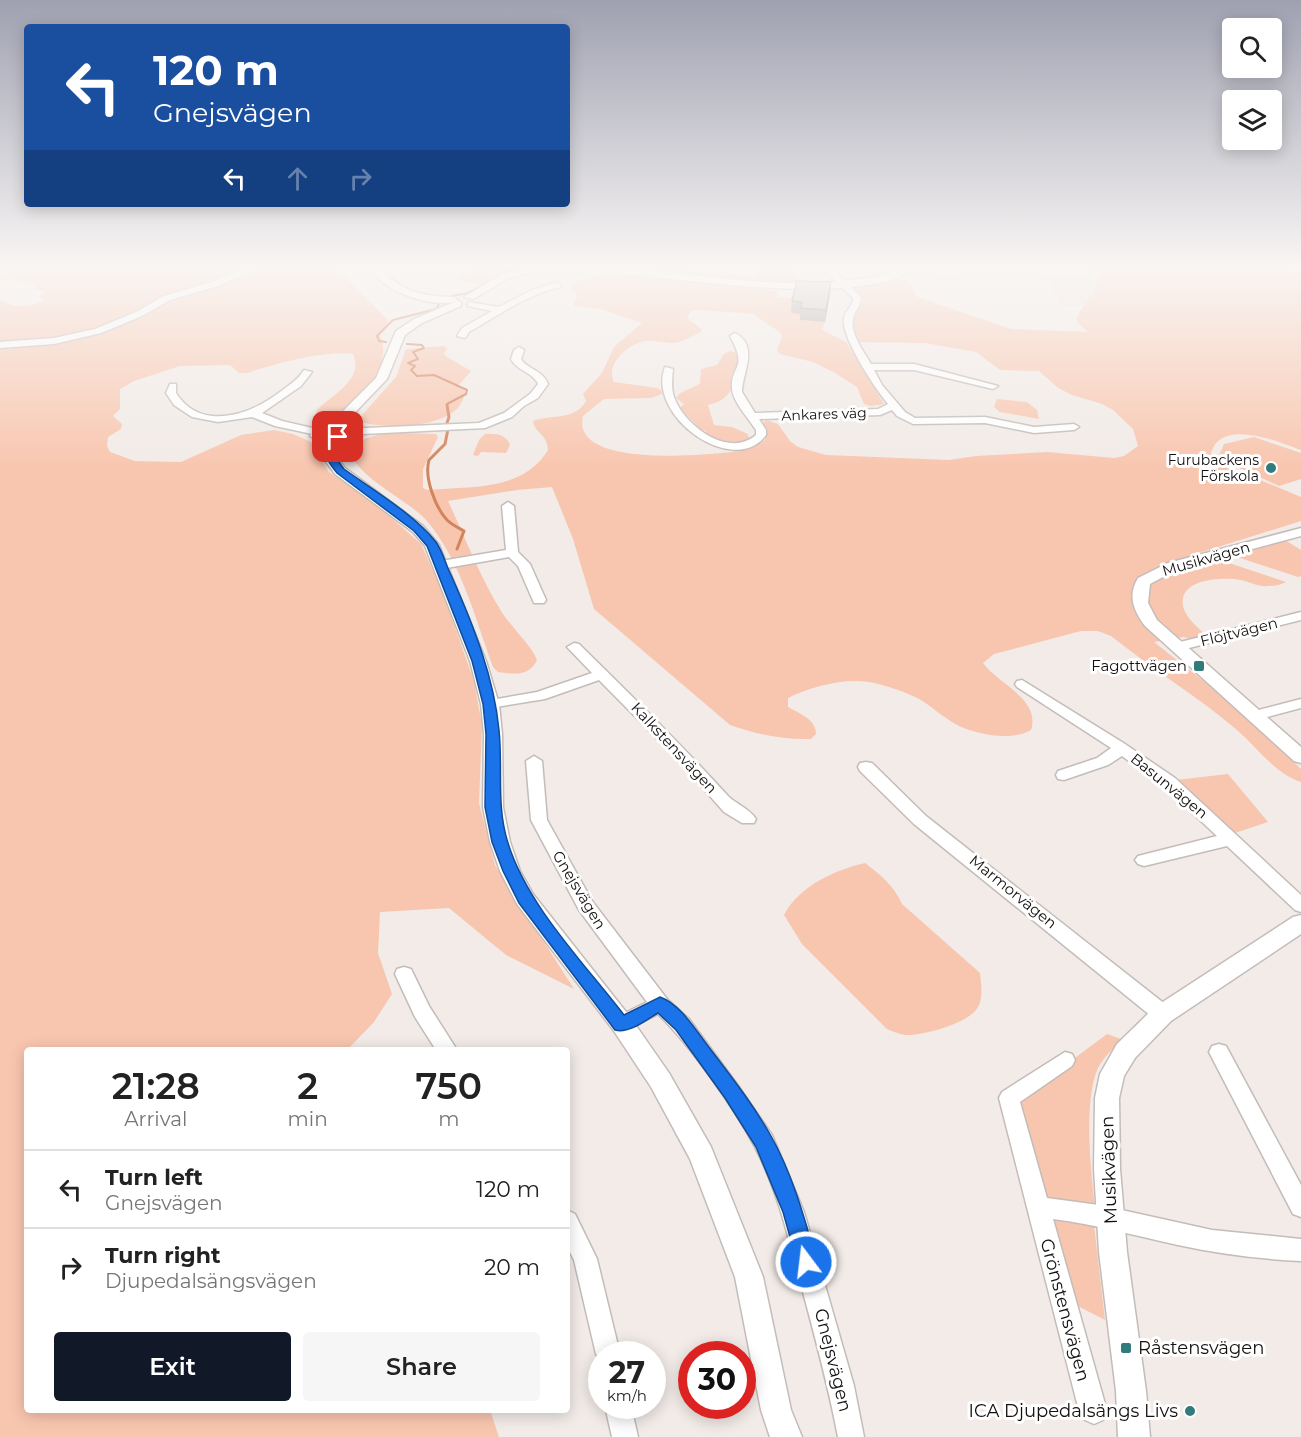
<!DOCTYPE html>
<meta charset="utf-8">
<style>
body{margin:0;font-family:Montserrat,sans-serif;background:#f6f6f6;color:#222;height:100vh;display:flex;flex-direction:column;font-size:22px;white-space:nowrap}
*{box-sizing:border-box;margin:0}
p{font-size:20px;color:#767676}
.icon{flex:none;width:33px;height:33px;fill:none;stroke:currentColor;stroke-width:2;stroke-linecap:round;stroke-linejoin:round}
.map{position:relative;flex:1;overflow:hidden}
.details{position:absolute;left:24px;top:1047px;width:546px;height:366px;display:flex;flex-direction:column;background:#fff;border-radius:6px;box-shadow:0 3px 15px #0003}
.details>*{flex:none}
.top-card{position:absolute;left:24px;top:24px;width:546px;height:183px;border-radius:6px;box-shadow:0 3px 15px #0003;background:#1a4fa0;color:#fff;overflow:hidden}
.buttons{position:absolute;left:1222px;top:18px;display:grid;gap:12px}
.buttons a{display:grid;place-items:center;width:60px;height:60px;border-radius:6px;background:#fff;box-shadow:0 3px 15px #0003;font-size:30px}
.speed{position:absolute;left:588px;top:1341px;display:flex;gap:12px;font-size:30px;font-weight:700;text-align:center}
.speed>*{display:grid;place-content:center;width:78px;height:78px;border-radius:50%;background:#fff;box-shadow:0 3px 15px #0003;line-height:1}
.speed small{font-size:15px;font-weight:400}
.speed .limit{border:9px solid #d22;background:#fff;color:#111}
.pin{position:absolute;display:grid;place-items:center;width:51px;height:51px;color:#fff;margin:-26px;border-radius:12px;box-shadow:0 3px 9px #0006}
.me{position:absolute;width:66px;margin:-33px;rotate:345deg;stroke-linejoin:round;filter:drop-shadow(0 0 4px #0008)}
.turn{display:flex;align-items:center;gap:21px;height:126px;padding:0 30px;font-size:27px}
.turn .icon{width:78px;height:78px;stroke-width:2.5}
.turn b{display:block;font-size:42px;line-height:51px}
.lanes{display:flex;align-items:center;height:57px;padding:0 30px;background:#0003;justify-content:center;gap:30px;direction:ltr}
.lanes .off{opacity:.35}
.eta{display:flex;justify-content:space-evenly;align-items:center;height:102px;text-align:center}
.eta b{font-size:36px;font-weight:600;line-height:42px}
.action{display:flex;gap:12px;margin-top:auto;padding:12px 30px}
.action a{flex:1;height:69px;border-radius:6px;background:#111827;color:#fff;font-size:24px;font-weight:600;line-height:69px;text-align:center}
.action a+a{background:#f6f6f6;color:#222}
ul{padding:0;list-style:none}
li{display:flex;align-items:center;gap:18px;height:78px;padding:0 30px;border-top:2px solid #e0e0e0}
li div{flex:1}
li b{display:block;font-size:22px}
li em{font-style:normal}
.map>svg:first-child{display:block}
.built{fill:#edded7}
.green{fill:#f8c6af}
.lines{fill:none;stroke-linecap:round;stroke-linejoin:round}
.stream-far1{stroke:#d2845e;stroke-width:2}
.stream{stroke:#d2845e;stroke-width:3}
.minor-casing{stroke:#c3bcb9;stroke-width:3}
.tertiary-casing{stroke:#c3bcb9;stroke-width:3}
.minor{fill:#fff;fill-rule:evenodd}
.tertiary{fill:#fff;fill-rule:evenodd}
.wall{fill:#a9a3a1}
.shaded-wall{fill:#8a8583}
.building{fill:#c5bebb;stroke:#8a8583;stroke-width:1.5}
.route{fill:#1a73e8;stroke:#114b97;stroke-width:1.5}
.poi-dot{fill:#327b7c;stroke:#fff;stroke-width:2}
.labels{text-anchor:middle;stroke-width:6;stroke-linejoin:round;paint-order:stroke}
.far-street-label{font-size:14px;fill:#13100f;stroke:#fff}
.far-poi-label{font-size:14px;fill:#13100f;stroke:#fff;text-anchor:end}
.street-label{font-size:15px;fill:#13100f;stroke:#fff}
.poi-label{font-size:15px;fill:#13100f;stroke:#fff;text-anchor:end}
.near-street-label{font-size:18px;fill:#13100f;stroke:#fff}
.near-poi-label{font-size:18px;fill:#13100f;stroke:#fff;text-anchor:start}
</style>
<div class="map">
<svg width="1301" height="1437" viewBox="0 0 1301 1437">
<rect width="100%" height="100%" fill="#f2ebe7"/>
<!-- built -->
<path class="built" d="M928 267H1084L1098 275 1086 306 1060 305 1050 282 1033 279 1012 280 973 271 953 284 917 275Z"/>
<!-- green -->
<g class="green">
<path d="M0 267H343L338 270 388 320 386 328 380 335C396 372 351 416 315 418L317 410C333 394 364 380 353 354 324 350 275 364 247 373H239L230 365 180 366 134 381 120 389V409L113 416 122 424 121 429 108 437 107 446 110 452 135 461 181 462 241 435 274 430 293 434 311 442 329 472 378 506 421 544 441 588 474 681 482 725 479 803 495 865 574 989 506 955 449 908 380 912 378 953 392 994 374 1022 347 1050H27V1410H490L499 1437H0V300C15 308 29 308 45 300L39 297 46 291 33 290 37 285 11 279 0 280Z"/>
<path d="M472 267H535L512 270 481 285 458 280V277Z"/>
<path d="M663 267 755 277 758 272 756 267H790L801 279 797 284 722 279 650 268Z"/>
<path d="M1283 267 1301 272V450C1279 442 1220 417 1211 454L1217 462 1301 497V521L1199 553 1286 582C1280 585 1274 586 1268 586 1259 587 1250 582 1241 580 1225 577 1187 578 1183 598 1180 613 1196 626 1206 635L1197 640 1183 637 1154 642 1244 713 1301 769V782C1274 773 1258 748 1237 730 1197 696 1152 669 1111 636L1098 631H1081L994 654 983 663C998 684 1041 699 1031 730 1012 741 979 735 959 726 945 719 934 708 921 700 906 692 886 685 869 682 844 678 810 687 788 698V707C800 714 816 719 816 734L811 739C784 740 755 734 730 725L594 609 573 539 552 487 517 490 448 501C465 537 480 577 501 611 511 627 532 646 537 660 529 677 514 674 498 672L493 667C475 618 461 561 427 521 408 499 356 478 350 450 370 427 408 434 436 434L438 437 423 469V488L427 490C469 486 523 492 548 450 547 433 535 434 533 421 551 414 575 421 586 401L583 394 602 373 614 347 642 323 600 309 575 306 573 303 577 298 576 293 570 289 571 285 590 276 617 274 778 291 777 297 795 298 801 314 800 320 825 322 822 330 846 342 884 404 871 406 864 404 857 387 835 373 813 362 780 354 777 350 782 337 781 333 753 314 700 310 691 311 687 318 701 329V332C694 335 686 340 679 342 668 345 656 340 645 341 628 344 605 364 614 382L657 388 661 390 662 394 651 398 604 399 583 416C570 469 709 455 739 451 748 449 757 444 765 440L767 434 763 423 766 420 778 424 790 441 798 447 826 455 949 460 976 456 1047 452 1114 458 1124 456 1138 446 1133 429 1113 410 1102 404 1072 395 1058 388 1039 371 1000 370 976 352 925 343 857 342 850 321 864 300 852 290 906 279 918 297 1011 329 1088 332 1080 325 1076 318 1093 292 1099 275 1090 271 1092 268Z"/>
<path d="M443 346 447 348 444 354 447 357 471 371 458 386 465 390C464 429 391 429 364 423L361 419 363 414 396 377 406 349Z"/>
<path d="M730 351 742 354C736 378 735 400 708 405L714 425 732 427 748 434 749 438C735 448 719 441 705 434L706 431 701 430 680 408 684 404 676 398 680 393 700 384 701 369 717 365 724 354Z"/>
<path d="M997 399 1027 402 1037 410 1039 419 1000 412 994 407Z"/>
<path d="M485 434C496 433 507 435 510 445L506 453 481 452 478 456 473 455 479 440Z"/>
<path d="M1254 437 1301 453V479L1279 486 1218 458 1224 444Z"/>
<path d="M1285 540 1301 550V576L1298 577 1234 556Z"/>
<path d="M1228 774 1268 822 1232 834 1176 780Z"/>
<path d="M865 863C881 875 894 886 902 904L980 973C981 984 984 1000 976 1010 965 1024 922 1036 905 1035 899 1034 892 1031 887 1029L802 944 784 915C799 886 835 870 865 863Z"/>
<path d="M1107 1034 1121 1039C1114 1048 1103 1058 1098 1068 1083 1101 1091 1172 1095 1207L1041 1197 1016 1102Z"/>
<path d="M1046 1215 1094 1225 1105 1320 1068 1301Z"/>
</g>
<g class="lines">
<!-- stream-far1 -->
<g class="stream-far1">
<path d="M501 276 520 267"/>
<path d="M451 296 468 293 489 282"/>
<path d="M386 342 379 341 377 336 393 320 436 309 441 301"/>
<path d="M407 344 422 345 424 348 413 352 418 359 408 363 415 366 411 370 417 376 434 375 467 390 466 394 447 404V407"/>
</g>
<!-- stream -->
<g class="stream">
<path d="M447 423 449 417 447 405"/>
<path d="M448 429 445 444 429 460C424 477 435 507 447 520 452 525 459 528 464 531L457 549"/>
</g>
<!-- minor casing -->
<g class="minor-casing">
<g id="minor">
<path d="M247 267H258L218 286 170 300 142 316 101 333 54 344 0 348V342L54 338 95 329 136 312 164 296 212 282Z"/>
<path d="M374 267H382V271C407 293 422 296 454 297L458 300C442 311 374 291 374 267Z"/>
<path d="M821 267H830L861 297C861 307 854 311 853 319 850 334 864 352 871 364H914L998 386 993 389 914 370H874L882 385 905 412 915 418 985 417 1034 427 1074 424 1079 427 1074 430 1034 433 985 423 913 424 897 416 892 410 880 415 759 419 766 430V435C734 479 646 416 665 367L673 369C672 378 671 388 674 397 684 425 728 459 756 435V430C749 419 733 402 732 389 730 364 749 371 730 336L735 333C760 346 742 373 742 392L755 413 878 409 888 404C876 390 840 336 844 318 845 310 853 307 853 298Z"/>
<path d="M557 282 561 285 560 287C526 295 499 315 469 332L465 338 457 336 462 328 492 311 468 306V302L499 307 532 290Z"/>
<path d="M519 347 524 350 521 359C528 370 543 370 548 384L538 398 524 406 512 417 485 428 343 435 338 432 343 429 479 423 504 413 530 394 538 384C533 372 517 371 511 359L514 350Z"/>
<path d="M304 370 312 372 301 386 262 413 282 421 321 430V434L317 435 275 426 252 417 218 422 192 417 174 405 166 393 170 384H176V393C201 432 250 415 280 392 289 385 298 380 304 370Z"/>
<path d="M508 502 514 506 518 552 530 564 546 600 544 603H534L518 566 509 557 441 569 435 565 441 561 506 550 502 506Z"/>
<path d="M1301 612V620L1177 651 1170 647 1172 644Z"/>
<path d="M574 643 579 644C629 693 680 743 728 796 736 804 750 809 756 819L754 823H742L724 812 677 759 599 680 545 699 490 708 485 707 483 704 485 701 537 692 592 673 567 647Z"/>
<path d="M1022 680 1125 744 1175 778 1301 895V912L1295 910 1227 846 1144 866 1138 864 1135 860 1138 856 1217 836 1163 786 1122 756 1108 765 1064 780 1058 779 1056 775 1058 771 1097 758 1111 748 1017 687 1015 684 1017 681Z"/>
<path d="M1301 699V708L1256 720 1249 715 1251 712Z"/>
<path d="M534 756 542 761 547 820 592 901 667 999 689 1019 739 1087 772 1135 804 1212 854 1386 864 1437H838C828 1384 814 1333 800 1281 788 1236 777 1189 755 1147 734 1107 690 1045 658 1014L622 1032 615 1030 612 1024 615 1018 647 1002 579 910 531 820 526 761Z"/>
<path d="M866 762 872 763 926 816 1170 1008 1173 1014 1170 1020 1163 1022 1156 1020 914 824 860 771 858 767 860 763Z"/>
<path d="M404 967 411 969 429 1006 457 1050H436L415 1017 395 974 397 969Z"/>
<path d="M1219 1044 1226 1046 1301 1185V1217L1293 1214 1209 1052 1212 1046Z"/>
<path d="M1065 1052 1072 1054 1075 1060 1072 1066 1020 1102 1047 1198 1099 1205 1212 1230 1301 1239V1261C1260 1259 1219 1254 1178 1245 1136 1236 1095 1224 1053 1219L1107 1411 1103 1420 1094 1424 1085 1420 1077 1403 999 1098 1002 1092Z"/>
<path d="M567 1210 575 1214 597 1259 620 1354H602V1364L596 1354 574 1260 567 1246Z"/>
<path d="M605 1406H631L638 1437H612Z"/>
</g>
</g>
<!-- tertiary casing -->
<g class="tertiary-casing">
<g id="tertiary">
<path d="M530 267H549L509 278 473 299 464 297 503 274Z"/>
<path d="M588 267C656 267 722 282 790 283 817 283 845 282 872 277 888 274 901 267 917 267 865 311 661 276 593 270Z"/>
<path d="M457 301 461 302V306L422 323 405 335 387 379 342 426 349 433 335 442 337 458 345 468 423 526 439 545 486 661 499 704 502 734 503 807 510 842 520 871 533 894 630 1017 669 1073 711 1147 763 1277 791 1410 802 1437H770L761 1410 735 1277 690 1159 651 1087 614 1031 517 904 500 871 490 842 483 807 484 734 481 704 470 661 425 546 413 532 335 474 323 458 322 441 310 436 316 427 329 425 376 378 396 331 414 319ZM333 432 329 435 324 434V433Z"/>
<path d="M1301 528V536L1178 569 1150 584 1148 603 1157 620 1301 747V763L1294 761 1145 626C1134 611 1127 596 1138 578L1168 563Z"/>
<path d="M1301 915V934L1171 1021 1135 1058 1124 1076 1119 1098 1120 1169 1127 1252 1146 1391 1150 1437H1118L1116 1391 1099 1252 1094 1169 1095 1098 1100 1074 1117 1044 1155 1007 1293 917Z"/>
</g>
</g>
<!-- minor -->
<use href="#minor" class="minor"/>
<!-- tertiary -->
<use href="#tertiary" class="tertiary"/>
</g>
<!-- wall -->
<path class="wall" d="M830 294 825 322 800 320V314L791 313 792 301Z"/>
<!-- shaded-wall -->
<path class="shaded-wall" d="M831 282 830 294 825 322 826 310Z"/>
<!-- building -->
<path class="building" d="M797 281 831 282 826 310 801 308 802 302 792 301Z"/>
<!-- sky -->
<linearGradient id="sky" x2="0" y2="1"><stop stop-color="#9fa1b1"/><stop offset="0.57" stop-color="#f9f6f4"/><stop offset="1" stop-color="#f9f6f4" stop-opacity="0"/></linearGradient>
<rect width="1301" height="468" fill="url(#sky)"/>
<!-- route -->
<path class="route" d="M338 434 343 437 342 439 333 441C333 453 337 460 344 469 373 490 414 514 436 542 443 552 446 565 451 575 473 624 494 677 499 730 503 768 496 806 508 843 527 905 584 963 624 1015L660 997C680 1004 695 1029 708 1046 730 1075 753 1104 771 1136 793 1175 805 1220 817 1262L814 1269 806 1272 799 1269 783 1212 756 1147 725 1098 676 1030 658 1013C646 1020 629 1034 615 1030L519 903 503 871 492 842 485 807 486 734 483 704 472 661 427 546 414 531 337 473C328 462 323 454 323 439Z"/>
<!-- markers -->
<g class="poi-dot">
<circle cx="1271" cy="468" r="6"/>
<rect x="1193" y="660" width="12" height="12" rx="3"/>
<rect x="1120" y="1342" width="12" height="12" rx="3"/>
<circle cx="1190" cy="1411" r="6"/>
</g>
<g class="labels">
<!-- far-street labels -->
<g class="far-street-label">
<text transform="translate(824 414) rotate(-2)" y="5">Ankares väg</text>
</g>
<!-- far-poi labels -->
<g class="far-poi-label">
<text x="1259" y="465">Furubackens<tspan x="1259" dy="16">Förskola</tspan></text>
</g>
<!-- street labels -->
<g class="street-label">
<text transform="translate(1206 559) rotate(-16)" y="5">Musikvägen</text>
<text transform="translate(1239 632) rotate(-14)" y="5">Flöjtvägen</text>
<text transform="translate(674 748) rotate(47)" y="5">Kalkstensvägen</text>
<text transform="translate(1169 786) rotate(39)" y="5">Basunvägen</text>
<text transform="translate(579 890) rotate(59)" y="5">Gnejsvägen</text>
<text transform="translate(1013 892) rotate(39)" y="5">Marmorvägen</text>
</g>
<!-- poi labels -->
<g class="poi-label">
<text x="1187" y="671">Fagottvägen</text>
</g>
<!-- near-street labels -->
<g class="near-street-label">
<text transform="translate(1109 1170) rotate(-92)" y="6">Musikvägen</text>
<text transform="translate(1065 1310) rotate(75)" y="6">Grönstensvägen</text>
<text transform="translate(833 1360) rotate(76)" y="6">Gnejsvägen</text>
</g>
<!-- near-poi labels -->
<g class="near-poi-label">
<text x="1138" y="1354">Råstensvägen</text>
<text x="1178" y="1417" text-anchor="end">ICA Djupedalsängs Livs</text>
</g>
</g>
</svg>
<div class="buttons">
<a><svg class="icon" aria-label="search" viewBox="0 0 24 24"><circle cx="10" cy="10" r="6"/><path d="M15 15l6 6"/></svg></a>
<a><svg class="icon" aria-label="layers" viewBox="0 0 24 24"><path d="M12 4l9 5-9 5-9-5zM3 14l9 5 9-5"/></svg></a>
</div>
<div class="speed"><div>27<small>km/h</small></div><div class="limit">30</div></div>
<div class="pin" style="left:338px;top:437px;background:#d93025"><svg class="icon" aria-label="arrive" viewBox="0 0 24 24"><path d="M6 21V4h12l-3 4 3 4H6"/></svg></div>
<svg class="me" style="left:806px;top:1262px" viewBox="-20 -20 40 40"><circle r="17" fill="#1a73e8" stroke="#fff" stroke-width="3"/><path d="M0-11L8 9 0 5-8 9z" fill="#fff"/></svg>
<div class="top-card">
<div class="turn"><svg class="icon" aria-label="left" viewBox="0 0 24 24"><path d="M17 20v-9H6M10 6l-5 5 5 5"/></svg><div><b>120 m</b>Gnejsvägen</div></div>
<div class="lanes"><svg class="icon" aria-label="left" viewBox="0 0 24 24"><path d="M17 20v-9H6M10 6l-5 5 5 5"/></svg><svg class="icon off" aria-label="ahead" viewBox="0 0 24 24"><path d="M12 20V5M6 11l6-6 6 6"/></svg><svg class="icon off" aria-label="right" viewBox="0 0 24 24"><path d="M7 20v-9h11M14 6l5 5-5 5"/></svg></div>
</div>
<section class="details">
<div class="eta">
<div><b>21:28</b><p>Arrival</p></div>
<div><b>2</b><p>min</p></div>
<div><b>750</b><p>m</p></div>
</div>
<ul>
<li><svg class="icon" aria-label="left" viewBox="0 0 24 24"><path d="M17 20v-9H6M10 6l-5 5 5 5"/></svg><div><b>Turn left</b><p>Gnejsvägen</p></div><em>120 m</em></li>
<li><svg class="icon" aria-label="right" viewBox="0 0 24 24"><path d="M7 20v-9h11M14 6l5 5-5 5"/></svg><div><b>Turn right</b><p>Djupedalsängsvägen</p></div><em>20 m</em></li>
</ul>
<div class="action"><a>Exit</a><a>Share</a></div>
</section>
</div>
